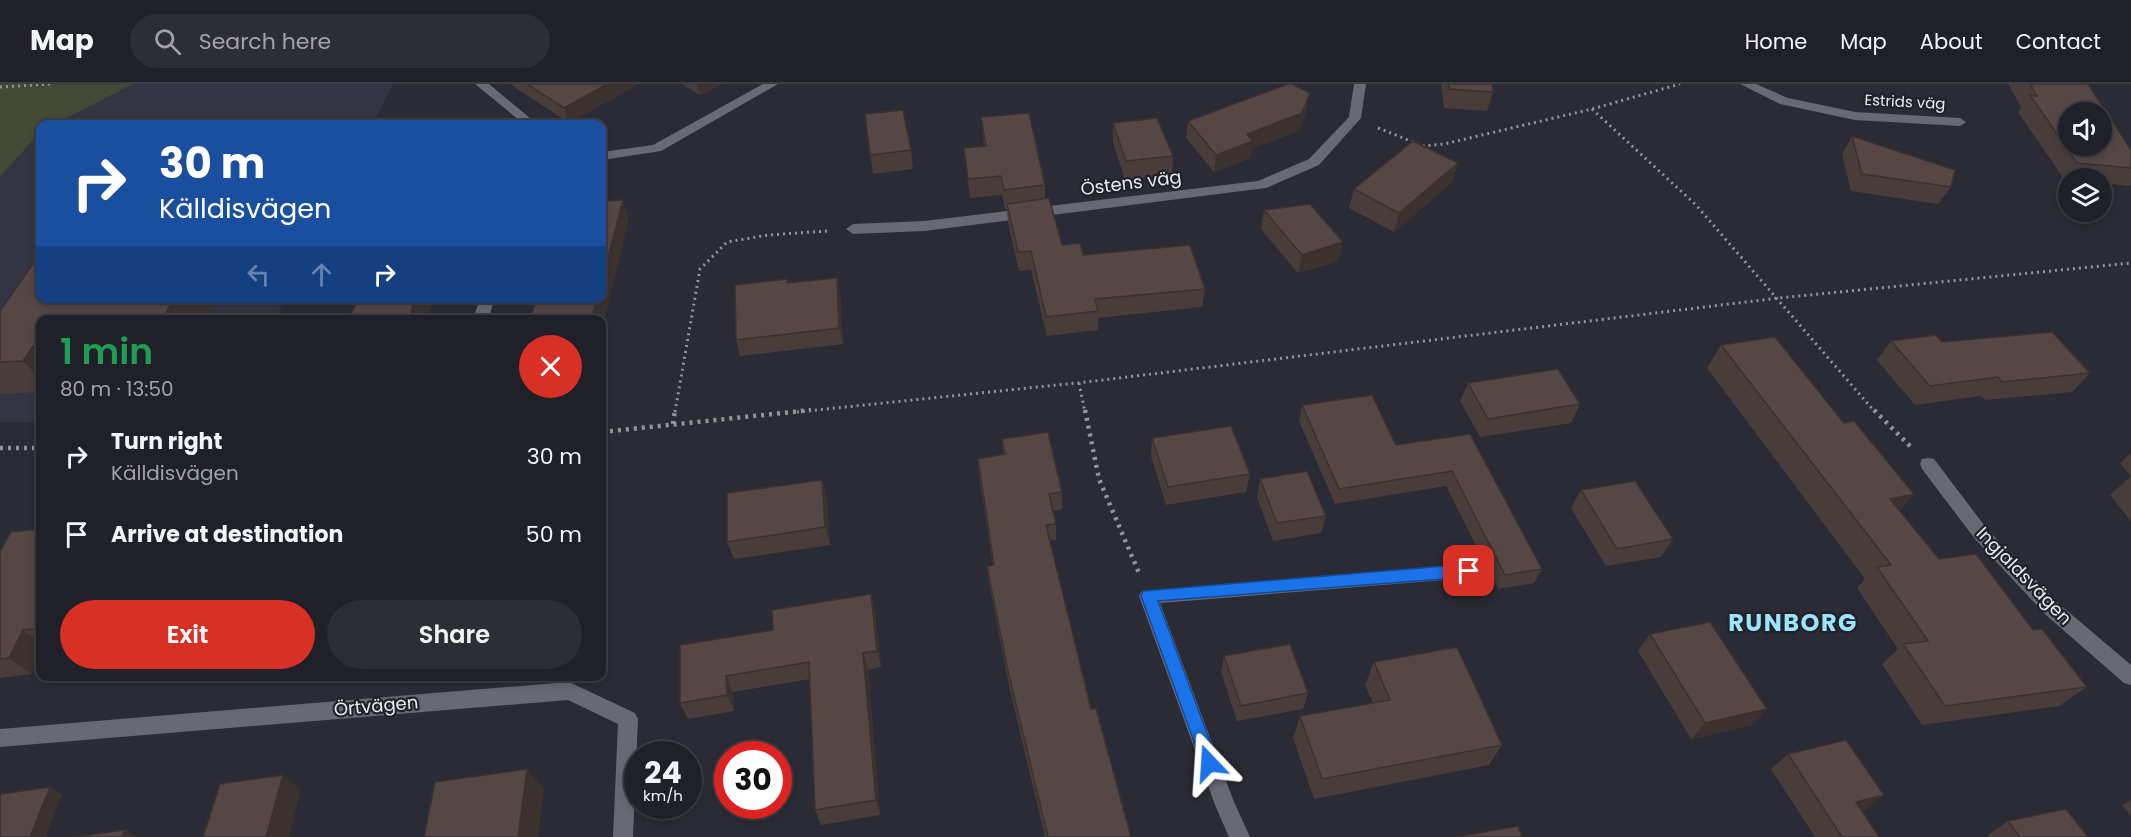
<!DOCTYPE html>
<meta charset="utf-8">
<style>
body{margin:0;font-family:Poppins,sans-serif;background:#2d2d34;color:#f1f3f6;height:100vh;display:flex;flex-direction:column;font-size:22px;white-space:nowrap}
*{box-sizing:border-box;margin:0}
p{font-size:20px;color:#a2a3a8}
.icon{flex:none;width:33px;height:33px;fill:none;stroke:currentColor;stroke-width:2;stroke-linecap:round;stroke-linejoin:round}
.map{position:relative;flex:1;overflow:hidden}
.drawer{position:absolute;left:36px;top:231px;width:570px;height:366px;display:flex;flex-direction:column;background:#202028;border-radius:12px;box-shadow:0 3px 9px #0003,0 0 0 2px #3d3e45}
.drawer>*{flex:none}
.hud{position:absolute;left:36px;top:36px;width:570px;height:183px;border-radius:12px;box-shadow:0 3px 9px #0003,0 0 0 2px #3d3e45;background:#1a4fa0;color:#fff;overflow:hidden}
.fabs{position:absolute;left:2058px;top:18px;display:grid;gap:12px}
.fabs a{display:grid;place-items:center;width:54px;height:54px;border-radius:50%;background:#202028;box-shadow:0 3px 9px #0003,0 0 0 2px #3d3e45;font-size:30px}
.speed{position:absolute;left:624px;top:657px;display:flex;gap:12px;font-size:30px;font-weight:700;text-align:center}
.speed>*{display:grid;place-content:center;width:78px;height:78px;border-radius:50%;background:#202028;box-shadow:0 3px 9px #0003,0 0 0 2px #3d3e45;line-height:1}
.speed small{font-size:15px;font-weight:400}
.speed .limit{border:9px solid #d22;background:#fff;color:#111}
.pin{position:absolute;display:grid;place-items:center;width:51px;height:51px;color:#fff;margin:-26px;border-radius:12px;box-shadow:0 3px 9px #0006}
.me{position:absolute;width:66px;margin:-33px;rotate:340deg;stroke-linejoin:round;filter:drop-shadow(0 0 4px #0008)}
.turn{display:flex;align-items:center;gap:21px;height:126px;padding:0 24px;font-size:27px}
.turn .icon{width:78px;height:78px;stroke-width:2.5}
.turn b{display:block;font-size:42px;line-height:51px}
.lanes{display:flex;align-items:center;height:57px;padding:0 24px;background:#0003;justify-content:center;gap:30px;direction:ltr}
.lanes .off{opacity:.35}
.round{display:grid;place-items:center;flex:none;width:63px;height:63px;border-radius:32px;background:#2d2d34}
.headline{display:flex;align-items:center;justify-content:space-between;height:102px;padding:0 24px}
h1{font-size:36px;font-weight:600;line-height:45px;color:#1e9e55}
.button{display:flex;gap:12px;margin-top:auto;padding:12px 24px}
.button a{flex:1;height:69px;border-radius:36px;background:#d93025;color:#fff;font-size:24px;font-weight:600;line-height:69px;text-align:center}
.button a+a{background:#2d2d34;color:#f1f3f6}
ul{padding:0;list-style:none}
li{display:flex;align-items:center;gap:18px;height:78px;padding:0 24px}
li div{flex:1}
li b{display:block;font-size:22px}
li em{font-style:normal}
header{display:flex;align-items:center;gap:36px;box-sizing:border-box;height:84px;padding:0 30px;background:#202028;border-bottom:2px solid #3d3e45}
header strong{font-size:28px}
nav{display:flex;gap:33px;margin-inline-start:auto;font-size:21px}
.search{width:420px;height:54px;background:#2d2d34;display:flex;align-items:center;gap:15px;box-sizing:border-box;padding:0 21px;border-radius:33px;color:#a2a3a8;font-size:22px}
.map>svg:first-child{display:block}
.built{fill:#343443}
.green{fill:#434a33}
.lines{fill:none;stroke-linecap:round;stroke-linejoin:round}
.path-far1{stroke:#94949c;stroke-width:3;stroke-dasharray:2 4;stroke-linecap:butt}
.path{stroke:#94949c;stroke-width:4.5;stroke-dasharray:3 5;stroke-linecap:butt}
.minor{fill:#696974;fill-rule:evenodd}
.wall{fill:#483d3b}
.shaded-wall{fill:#3b3230}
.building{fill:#544745;stroke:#3b3230;stroke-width:1.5;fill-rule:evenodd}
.route{fill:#1a73e8;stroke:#114b97;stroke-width:1.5}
.labels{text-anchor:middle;stroke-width:4.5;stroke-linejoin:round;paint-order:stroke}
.far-street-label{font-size:15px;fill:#eaeaf1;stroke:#21212a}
.street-label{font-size:18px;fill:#eaeaf1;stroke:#21212a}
.district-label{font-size:24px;font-weight:bold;letter-spacing:1.5px;fill:#9ae4fc;stroke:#21212a}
</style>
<header>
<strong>Map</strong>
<div class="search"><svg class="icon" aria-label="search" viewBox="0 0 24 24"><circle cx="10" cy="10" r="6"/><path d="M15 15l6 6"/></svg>Search here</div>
<nav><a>Home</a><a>Map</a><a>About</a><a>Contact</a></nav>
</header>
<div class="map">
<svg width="2131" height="753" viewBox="0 0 2131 753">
<rect width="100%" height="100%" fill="#2b2b35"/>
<!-- built -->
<path class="built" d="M121 0H393L373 40H40V214L285 215 275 235 40 236V338H0V75L35 27Z"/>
<!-- green -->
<path class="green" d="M0 0H133L54 40H40V48L0 93Z"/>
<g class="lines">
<!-- path-far1 -->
<g class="path-far1">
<path d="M0 3 50 0"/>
<path d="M1592 25 1696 121 1875 328"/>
<path d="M1378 44 1423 62 1444 60 1592 25 1680 0"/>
<path d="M1079 299 1085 328"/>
<path d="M675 328 700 185 727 158 768 151 827 147"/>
<path d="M797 328 1086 298 1779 214 2131 179"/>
</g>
<!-- path -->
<g class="path">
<path d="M1085 326 1099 395 1139 489"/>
<path d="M1874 326 1911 363"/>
<path d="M673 340 675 326"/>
<path d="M602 348 811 326"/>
<path d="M0 364H40"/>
</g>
<!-- minor -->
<g class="minor">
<path d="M475 0H489L537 40H524Z"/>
<path d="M763 0H778L661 67 602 76V68L653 61Z"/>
<path d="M1354 0H1366L1361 34 1319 81 1266 104 924 147 853 150 846 145 853 140 924 137 1258 97 1309 75 1349 33Z"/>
<path d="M1740 0H1756L1788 14 1855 28 1960 34 1966 38 1960 42 1855 36 1780 20Z"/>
<path d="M480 214H495L488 236H473Z"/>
<path d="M1928 374 1934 375 1987 445 2058 519 2131 581V601L2124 599 2046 531 1975 455 1922 385 1920 380 1922 375Z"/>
<path d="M1469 480 1475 482 1478 487 1475 492 1469 494 1160 519 1234 718 1250 753H1229L1215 721 1139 512 1142 507Z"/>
<path d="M569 598 635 629 638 635 633 753H613L618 640 568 616 0 663V645Z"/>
</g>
</g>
<!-- wall -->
<g class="wall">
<path d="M510 0H638L569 39Z"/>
<path d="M682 0H722L700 11Z"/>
<path d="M1441 0H1492L1493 8 1487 27 1444 24Z"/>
<path d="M2008 0H2088L2131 66V101L2130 102 2102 99V94H2068V96L2064 95 2018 28 2021 23Z"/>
<path d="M1310 9 1306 26 1299 47 1252 64 1251 74 1214 88 1186 54 1188 37Z"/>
<path d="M865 30 911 66 913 85 873 90Z"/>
<path d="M981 33 1045 101V115L1062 161 1083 171 1205 205 1202 223 1098 234V246L1047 252 1031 186 1019 187 1008 139 1007 125H1005L1002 111 970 114 966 83 964 64 984 62Z"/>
<path d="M1113 39 1173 72 1172 91 1125 96 1113 58Z"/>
<path d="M1852 52 1951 103 1938 120 1851 107 1842 70Z"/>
<path d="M1458 79 1452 98 1394 148 1349 124 1354 105Z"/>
<path d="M1264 126 1339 177 1298 189 1261 145Z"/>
<path d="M837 194 840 210 843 260 740 272 736 256 788 199Z"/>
<path d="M40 214H215L204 236H40V308L0 310V227Z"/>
<path d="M1891 257 1942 258 2090 289 2072 308 1985 316 1981 312 1915 321 1877 276Z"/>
<path d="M1721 261 1844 339 1914 410 1899 427 1939 475 2033 546 2087 603 2059 622 1922 641 1882 580 1898 565 1857 504 1865 495 1707 284Z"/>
<path d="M1468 299 1580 320 1571 339 1480 353 1460 317Z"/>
<path d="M1302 321 1396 361 1470 350 1542 485 1534 499 1498 505 1446 402 1335 420 1299 337Z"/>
<path d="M1152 354 1250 390 1246 408 1166 421 1151 372Z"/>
<path d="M1002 355 1062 408V425L1053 427 1056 440V456L1050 457 1091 625 1131 753H1045L1009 602 989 499 987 483 993 482 979 392 978 375 1003 371Z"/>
<path d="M2131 369V392L2120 379Z"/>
<path d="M2130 393H2131V437L2110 411Z"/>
<path d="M1260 395 1326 432 1321 449 1273 457 1257 413Z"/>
<path d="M822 396 827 414 830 461 734 475 727 458Z"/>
<path d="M1581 406 1673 455 1661 473 1606 482 1571 424Z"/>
<path d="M40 445V572L31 590 0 594V468Z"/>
<path d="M875 527 881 583 868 586 880 731 821 741 815 726 810 595 733 608 734 627 688 635 680 619 773 546Z"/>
<path d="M1650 550 1767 625 1752 641 1691 655 1638 567Z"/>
<path d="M1224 572 1308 609 1303 625 1237 637 1221 588Z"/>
<path d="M1374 578 1502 661 1489 681 1314 715 1293 654 1300 632 1373 619 1365 601Z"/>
<path d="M1788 670 1865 726H1862L1879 753H1815L1771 685Z"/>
<path d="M2131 716V732L2122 721Z"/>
<path d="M2008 737 2088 753H1989L1988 751Z"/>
</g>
<!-- shaded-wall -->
<g class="shaded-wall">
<path d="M607 0H638L569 39 564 24Z"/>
<path d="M697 0H722L700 11Z"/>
<path d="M1310 9 1306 26 1299 47 1252 64 1251 74 1214 88 1216 71Z"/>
<path d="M1458 79 1452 98 1394 148 1399 129Z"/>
<path d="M623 116 629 135 602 246V236H591L597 214H602V196Z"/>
<path d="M1343 158 1339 177 1298 189 1302 171Z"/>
<path d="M837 194 840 210 843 260 839 244Z"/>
<path d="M174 214H215L204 236H162Z"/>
<path d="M416 214H434L427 236H408Z"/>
<path d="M33 262 40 270V295L23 277Z"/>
<path d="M822 396 827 414 830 461 825 443Z"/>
<path d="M1914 410 1894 432 1890 415Z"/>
<path d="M871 510 875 527 881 583 877 567Z"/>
<path d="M40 534V549L35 545Z"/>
<path d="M23 546 40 559V572L31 590 9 574Z"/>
<path d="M863 569 868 586 880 731 876 716Z"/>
<path d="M726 592 733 608 734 627 727 611Z"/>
<path d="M1767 625 1752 641 1691 655 1705 639Z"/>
<path d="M527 685 544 705 538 753H518Z"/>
<path d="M283 691 301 706 289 753H266Z"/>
<path d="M50 703 62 711 46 753H30Z"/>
<path d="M1884 711 1865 726 1838 732 1856 718Z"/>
<path d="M125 746 137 753H122Z"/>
</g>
<!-- building -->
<g class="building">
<path d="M527 0H607L564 24Z"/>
<path d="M1288 0H1292L1310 9 1302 29 1247 50 1253 57 1216 71 1188 37Z"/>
<path d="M1449 0H1492L1493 8 1449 5Z"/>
<path d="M2030 0H2088L2131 66V84L2077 79 2030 11 2037 12ZM2068 28H2102V62H2068Z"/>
<path d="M903 26 911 66 870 71 865 30Z"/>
<path d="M1029 29 1045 101 1004 106 1001 92 968 95 964 64 986 62 981 33Z"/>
<path d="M1157 34 1173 72 1126 77 1113 39Z"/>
<path d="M1852 52 1955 86 1951 103 1862 90Z"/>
<path d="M1413 57 1458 79 1399 129 1354 105Z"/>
<path d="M1049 114 1062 161 1080 159 1083 171 1190 161 1205 205 1095 215 1098 227 1046 233 1031 167 1018 168 1007 120Z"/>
<path d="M623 116 602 196V117Z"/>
<path d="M1310 120 1343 158 1302 171 1264 126Z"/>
<path d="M40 170V214H174L162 236H40V262H33L23 277 0 278V227Z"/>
<path d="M837 194 839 244 736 256 735 201 787 195V199Z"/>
<path d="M358 214H416L408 236H349Z"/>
<path d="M537 214H597L591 236H530Z"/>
<path d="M2052 248 2090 289 2002 298 1998 293 1930 302 1891 257 1936 251 1942 258Z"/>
<path d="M1775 253 1844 339 1854 337 1914 410 1890 415 1939 475 1976 470 2033 546 2042 545 2087 603 1945 622 1903 560 1928 557 1877 483 1891 481 1721 261Z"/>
<path d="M1558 285 1580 320 1488 335 1468 299Z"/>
<path d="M1372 311 1396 361 1470 350 1542 485 1505 491 1452 387 1339 405 1302 321Z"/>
<path d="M1231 342 1250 390 1168 403 1152 354Z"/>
<path d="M1048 348 1062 408 1049 410 1056 440 1046 441 1091 625 1096 624 1131 753H1048L1008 587 987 483 994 481 978 375 1005 370 1002 355Z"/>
<path d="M1307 387 1326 432 1277 439 1260 395Z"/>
<path d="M822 396 825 443 727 458V409Z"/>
<path d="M1635 397 1673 455 1617 465 1581 406Z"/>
<path d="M40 445V534L35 545 23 546 9 574 0 575V468L11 448Z"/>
<path d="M871 510 877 567 863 569 876 716 815 726 809 578 726 592 727 611 680 619V561L773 546 772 526Z"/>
<path d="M1710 538 1767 625 1705 639 1650 550Z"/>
<path d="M1290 560 1308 609 1241 622 1224 572Z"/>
<path d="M1457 563 1502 661 1322 695 1300 632 1390 616 1374 578Z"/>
<path d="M1846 656 1884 711 1856 718 1879 753H1842L1788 670Z"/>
<path d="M527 685 518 753H424L435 698Z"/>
<path d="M283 691 266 753H203L220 700Z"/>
<path d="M50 703 30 753H0V712L1 710Z"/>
<path d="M2066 725 2088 753H2020L2008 737Z"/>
<path d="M1518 742 1522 753H1456Z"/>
<path d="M125 746 122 753H72Z"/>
</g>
<!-- route -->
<path class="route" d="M1469 480 1477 487 1469 493 1158 517 1218 679 1215 685 1209 687 1204 685 1141 512 1143 507Z"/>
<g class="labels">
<!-- far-street labels -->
<g class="far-street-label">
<text transform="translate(1905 18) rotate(3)" y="5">Estrids väg</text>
</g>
<!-- street labels -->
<g class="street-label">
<text transform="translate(1131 99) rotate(-7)" y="6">Östens väg</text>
<text transform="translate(2024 492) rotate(46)" y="6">Ingjaldsvägen</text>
<text transform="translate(376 622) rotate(-5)" y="6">Örtvägen</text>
</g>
<!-- district labels -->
<g class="district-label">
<text x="1793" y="547">RUNBORG</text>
</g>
</g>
</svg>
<div class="fabs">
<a><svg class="icon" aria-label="sound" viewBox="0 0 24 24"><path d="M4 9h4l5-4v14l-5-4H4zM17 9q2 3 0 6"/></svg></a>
<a><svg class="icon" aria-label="layers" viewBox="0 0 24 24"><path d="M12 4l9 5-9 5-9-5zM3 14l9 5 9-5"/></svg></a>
</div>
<div class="speed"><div>24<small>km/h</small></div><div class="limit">30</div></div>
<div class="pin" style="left:1469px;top:487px;background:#d93025"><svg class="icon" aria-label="arrive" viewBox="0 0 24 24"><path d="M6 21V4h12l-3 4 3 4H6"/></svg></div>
<svg class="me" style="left:1209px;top:679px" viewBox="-20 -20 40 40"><path d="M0-17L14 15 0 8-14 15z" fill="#1a73e8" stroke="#fff" stroke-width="4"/></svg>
<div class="hud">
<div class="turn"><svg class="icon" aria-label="right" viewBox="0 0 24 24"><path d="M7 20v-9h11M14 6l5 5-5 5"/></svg><div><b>30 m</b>Källdisvägen</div></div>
<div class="lanes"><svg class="icon off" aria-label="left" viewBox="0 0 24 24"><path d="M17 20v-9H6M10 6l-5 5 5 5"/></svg><svg class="icon off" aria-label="ahead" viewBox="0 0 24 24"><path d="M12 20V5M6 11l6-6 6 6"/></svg><svg class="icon" aria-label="right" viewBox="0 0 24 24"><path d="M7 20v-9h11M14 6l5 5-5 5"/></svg></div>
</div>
<section class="drawer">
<div class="headline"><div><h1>1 min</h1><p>80 m · 13:50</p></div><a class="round" style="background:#d93025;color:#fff"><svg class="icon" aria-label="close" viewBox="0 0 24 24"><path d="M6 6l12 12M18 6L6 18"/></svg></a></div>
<ul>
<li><svg class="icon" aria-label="right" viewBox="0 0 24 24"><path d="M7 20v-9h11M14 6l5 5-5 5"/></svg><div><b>Turn right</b><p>Källdisvägen</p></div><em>30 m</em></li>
<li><svg class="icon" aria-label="arrive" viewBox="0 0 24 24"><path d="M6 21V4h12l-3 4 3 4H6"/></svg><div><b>Arrive at destination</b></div><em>50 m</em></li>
</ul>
<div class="button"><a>Exit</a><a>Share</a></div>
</section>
</div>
